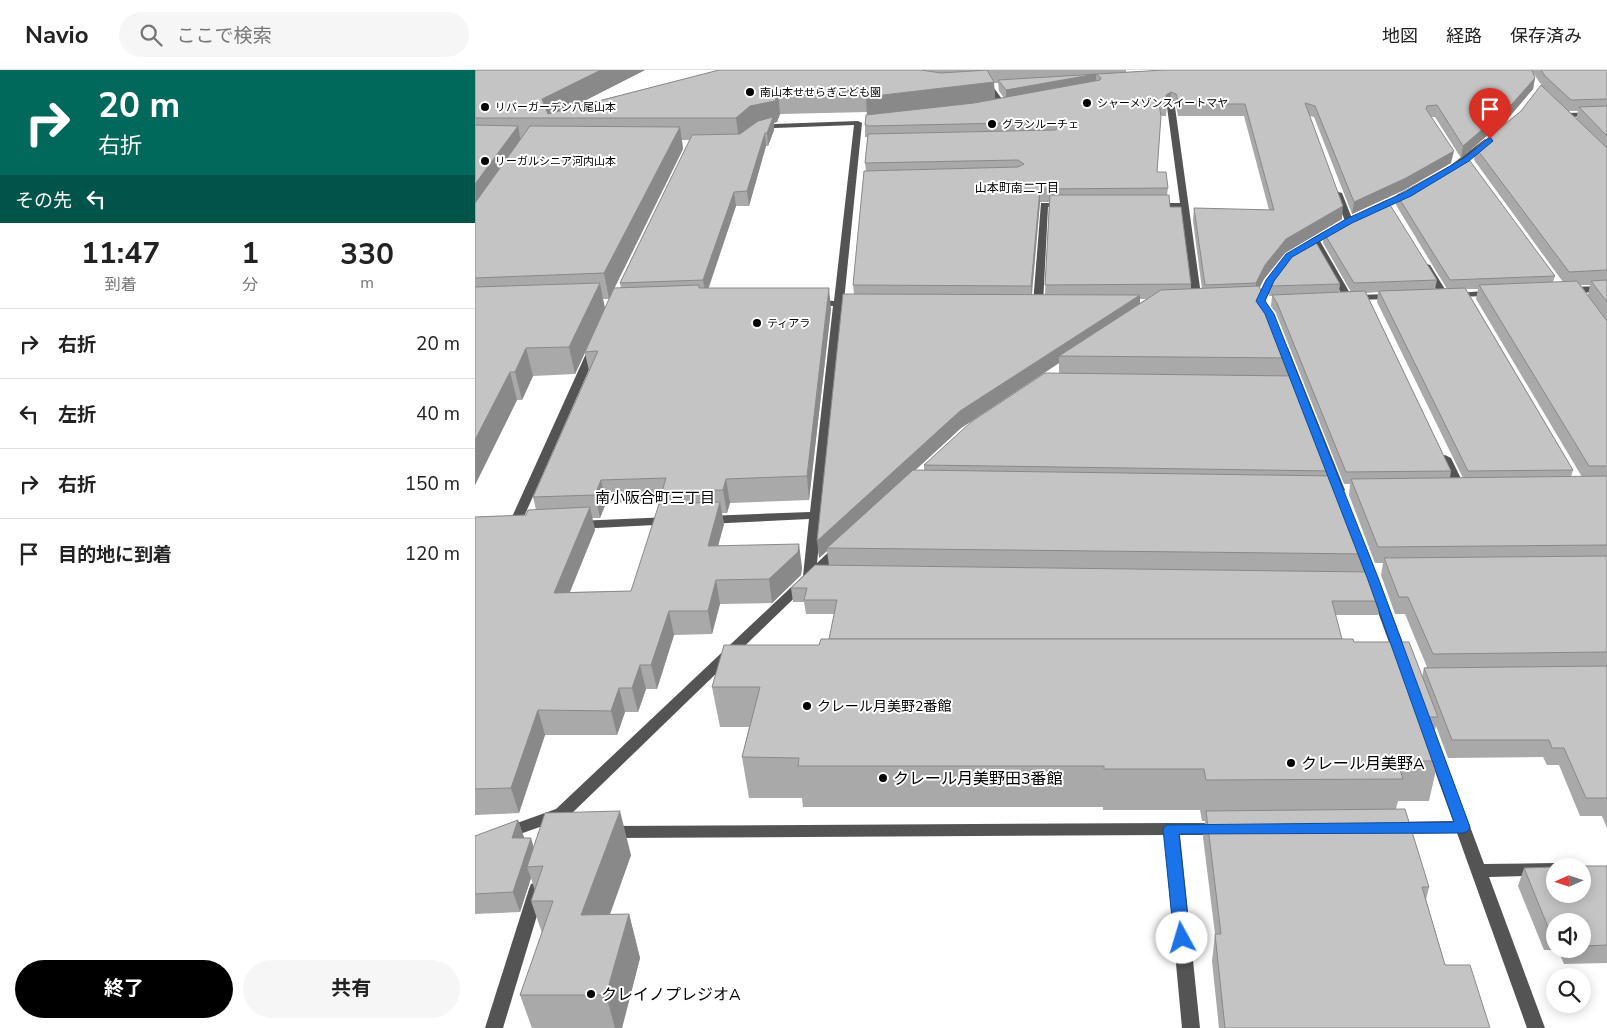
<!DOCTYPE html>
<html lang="ja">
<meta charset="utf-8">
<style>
body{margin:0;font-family:"Nunito Sans","Noto Sans JP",sans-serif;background:#f6f6f6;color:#222;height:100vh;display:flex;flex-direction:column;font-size:19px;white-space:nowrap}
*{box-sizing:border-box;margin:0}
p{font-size:16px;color:#767676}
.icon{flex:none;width:28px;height:28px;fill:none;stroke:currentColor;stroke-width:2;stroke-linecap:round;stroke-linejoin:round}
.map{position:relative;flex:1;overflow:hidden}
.details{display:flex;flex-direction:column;background:#fff;width:475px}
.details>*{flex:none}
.top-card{background:#00695c;color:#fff;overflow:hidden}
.needle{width:32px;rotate:267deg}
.controls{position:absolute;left:1071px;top:788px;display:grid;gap:10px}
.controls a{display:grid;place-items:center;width:45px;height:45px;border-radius:50%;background:#fff;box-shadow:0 2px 12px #0003;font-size:25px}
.pin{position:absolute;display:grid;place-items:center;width:42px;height:42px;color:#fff;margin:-51px -21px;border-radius:50% 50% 50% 0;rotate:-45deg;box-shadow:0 0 5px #0007}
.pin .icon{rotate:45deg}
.me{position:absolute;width:55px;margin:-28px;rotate:354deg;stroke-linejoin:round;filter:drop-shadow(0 0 4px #0008)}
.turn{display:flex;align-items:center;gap:18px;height:105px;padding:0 15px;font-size:22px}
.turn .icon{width:65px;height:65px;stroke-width:2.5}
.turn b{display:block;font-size:35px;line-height:42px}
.then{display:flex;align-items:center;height:48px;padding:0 15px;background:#0003;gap:10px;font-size:19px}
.eta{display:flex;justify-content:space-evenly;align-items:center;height:85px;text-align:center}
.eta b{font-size:30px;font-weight:700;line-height:35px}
.primary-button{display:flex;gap:10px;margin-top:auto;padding:10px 15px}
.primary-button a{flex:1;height:58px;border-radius:30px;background:#000;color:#fff;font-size:20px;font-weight:700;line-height:58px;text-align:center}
.primary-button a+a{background:#f6f6f6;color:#222}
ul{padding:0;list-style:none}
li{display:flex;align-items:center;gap:15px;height:70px;padding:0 15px;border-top:1px solid #e0e0e0}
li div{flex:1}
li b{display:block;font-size:19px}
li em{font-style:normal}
header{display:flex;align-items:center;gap:30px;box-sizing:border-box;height:70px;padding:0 25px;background:#fff;border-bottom:1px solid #e0e0e0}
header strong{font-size:24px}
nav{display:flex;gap:28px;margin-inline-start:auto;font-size:18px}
.search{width:350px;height:45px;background:#f6f6f6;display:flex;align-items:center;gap:12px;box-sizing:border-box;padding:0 18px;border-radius:28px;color:#767676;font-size:19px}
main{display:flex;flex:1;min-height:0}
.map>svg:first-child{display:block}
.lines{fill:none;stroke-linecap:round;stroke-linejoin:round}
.minor{fill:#545454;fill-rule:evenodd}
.wall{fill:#a9a9a9;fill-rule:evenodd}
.shaded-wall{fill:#898989}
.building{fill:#c4c4c4;stroke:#898989}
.route{fill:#1a73e8;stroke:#114b97}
.poi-dot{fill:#000;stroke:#fff;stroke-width:2}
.labels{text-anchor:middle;stroke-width:4;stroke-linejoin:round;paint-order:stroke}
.far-poi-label{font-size:11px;fill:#000;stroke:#fff;text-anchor:start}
.far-neighbourhood-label{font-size:12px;fill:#000;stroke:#fff}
.poi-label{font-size:14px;fill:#000;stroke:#fff;text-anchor:start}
.neighbourhood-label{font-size:15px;fill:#000;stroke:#fff}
.near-poi-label{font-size:16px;fill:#000;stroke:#fff;text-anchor:start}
</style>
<header>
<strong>Navio</strong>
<div class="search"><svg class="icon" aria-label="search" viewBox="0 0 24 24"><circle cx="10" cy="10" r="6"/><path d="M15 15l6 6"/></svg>ここで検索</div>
<nav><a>地図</a><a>経路</a><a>保存済み</a></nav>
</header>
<main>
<section class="details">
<div class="top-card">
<div class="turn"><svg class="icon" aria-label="right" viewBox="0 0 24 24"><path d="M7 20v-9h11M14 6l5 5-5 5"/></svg><div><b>20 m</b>右折</div></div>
<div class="then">その先<svg class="icon" aria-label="left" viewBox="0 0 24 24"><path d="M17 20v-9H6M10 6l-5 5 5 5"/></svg></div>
</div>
<div class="eta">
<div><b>11:47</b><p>到着</p></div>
<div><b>1</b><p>分</p></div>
<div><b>330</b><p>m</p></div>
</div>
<ul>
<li><svg class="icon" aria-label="right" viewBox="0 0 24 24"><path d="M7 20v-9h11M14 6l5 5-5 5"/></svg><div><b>右折</b></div><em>20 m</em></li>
<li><svg class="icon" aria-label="left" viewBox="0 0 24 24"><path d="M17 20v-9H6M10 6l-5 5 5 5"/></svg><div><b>左折</b></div><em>40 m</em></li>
<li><svg class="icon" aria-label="right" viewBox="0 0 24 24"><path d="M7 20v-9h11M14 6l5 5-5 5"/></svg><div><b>右折</b></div><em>150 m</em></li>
<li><svg class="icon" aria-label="arrive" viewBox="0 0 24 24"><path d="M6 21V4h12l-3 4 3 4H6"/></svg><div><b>目的地に到着</b></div><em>120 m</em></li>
</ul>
<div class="primary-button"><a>終了</a><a>共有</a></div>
</section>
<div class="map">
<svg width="1132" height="958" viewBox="0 0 1132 958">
<rect width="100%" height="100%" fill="#fff"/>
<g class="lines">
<!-- minor -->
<g class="minor">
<path d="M500 0H506L532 36 530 37H526Z"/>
<path d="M696 35 700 37 727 232 722 235 717 232 705 137H680L676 135 680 133H705L692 37Z"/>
<path d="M1132 42V46L1091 47 1087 45 1091 43Z"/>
<path d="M383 51 387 53 369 231H382L387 234 382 237H368L342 493 362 474 366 473 372 477 93 747 0 780V768L81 739 328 506 334 449 232 454 226 450 232 446 335 442 358 236H340L335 233 340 230 359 231 379 55 300 58 284 62 280 60 300 54Z"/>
<path d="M1010 69 1017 71 982 99H976V95Z"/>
<path d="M933 120 940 122 903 141 896 139Z"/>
<path d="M860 121 867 123 878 151 877 153 870 151 859 123Z"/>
<path d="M566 133H590L594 135 590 137H573L568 234 563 237 558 234Z"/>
<path d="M862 155 865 156V160L845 171 876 225 920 224 923 225V229L870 230 838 175 811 196 788 233H782L780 231C795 201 812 183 841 166 848 162 855 158 862 155Z"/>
<path d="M952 194 955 195 973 224 1020 220 1025 223 1020 226 966 227 947 197Z"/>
<path d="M1132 216V222L1092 223 1087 220 1092 217Z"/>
<path d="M119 274 124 277 44 458 42 461H34L32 458 114 277Z"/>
<path d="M808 275 813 278 870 420 868 422H860L858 420 803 278Z"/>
<path d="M970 385 976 388 991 419 989 421 985 423 979 419 964 388Z"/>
<path d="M195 447 201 451 199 454 102 459 96 455 102 451Z"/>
<path d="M884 470 890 474 933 586 931 589 926 590 919 586 878 474Z"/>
<path d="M951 652 956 653 958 657 1009 794 1080 793 1087 796H1080V805L1014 807 1070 958H1052L982 763 918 764 912 762 910 758 912 754 918 752 978 751 944 657 946 653Z"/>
<path d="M696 753H745L751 755 753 759 751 763 745 765H705L725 958H707L689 765 135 768 129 766 127 762 129 758 135 756Z"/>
<path d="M62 812 68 814 70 819 28 958H10L54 819 56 814Z"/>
</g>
</g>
<!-- wall -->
<g class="wall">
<path d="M0 0H170L95 38 244 0H506V1L508 0H651V2L689 0H1132V758L1127 746H1105L1084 695H1072L1068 687 973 688 961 656 957 673 963 691 954 731H923L921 739 954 817 951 830 970 895 1015 958H744L737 891 740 864 728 767 730 751H727L725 740H628V737H328L327 728H274L267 687 274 657H245L237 617 344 575 354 569 359 544H331L329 532H318L316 518 354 495 352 481 344 488 379 224 378 215 391 101 390 93 393 67H390V55L392 44V42L305 44 302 52 299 53V60L293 76H291L274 136H261L233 218 356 239 334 430 255 433 252 443H247L249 454 243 475 327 497 326 505 297 533 245 534 237 564 199 565 182 619H171L163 642H150L142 665H70L44 743 0 745V447L51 445 61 440 58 427 114 301 110 283 100 304 58 306 47 330H42L0 415ZM1057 1 1067 16 1046 41 1001 78 999 90 1088 212H1078L1080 206 922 125 921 135 972 219H960L962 210 849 163 848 173 876 222H864L865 214 795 216 794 226H797L796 236 801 243 869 414H875L874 425 900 493H908L906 505 920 544H930L952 597 949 598 947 607 879 572 867 569 860 545H903L906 531 889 502 892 484 854 406 855 401 813 306 815 288 784 217 789 209 810 183 867 149 835 46 839 47 877 144 929 120 976 93 956 47H960L986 88 1035 46 1058 19 1060 8ZM519 13H523L524 21 529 28 520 29ZM695 33 701 35 703 46H769L794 140 719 138 718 151 727 219H716V214L692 125 693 118 682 102 686 46H691L692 35ZM1094 41H1103L1101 49ZM207 70H215L145 213 146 218 130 238 128 229H134L208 79ZM565 132H574L570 225H557ZM1106 215H1115L1113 225ZM991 219H1003L1001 229 1107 407H1096L1098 400ZM903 222 902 232 988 408H975L976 401 891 223ZM665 229H671L665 233ZM584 293V304L449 395V400H440L486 358ZM188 431 189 434 156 521 95 522 120 460 117 448H125L131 433Z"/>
<path d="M43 750 49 768 59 777 156 785 135 844H154L165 888 147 958H57L45 925 67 863 56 831 60 821 56 808 45 842 0 844V766Z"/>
<path d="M1132 796V893L1089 894 1083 880H1069L1043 816 1049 798ZM1080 851H1108V879H1080Z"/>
</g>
<!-- shaded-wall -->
<g class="shaded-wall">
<path d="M126 0H170L76 48H71L67 29Z"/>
<path d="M621 4V15L531 31V20Z"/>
<path d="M1060 8 1058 19 1035 46 986 88 988 76Z"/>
<path d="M519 12 520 32 392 48 391 27Z"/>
<path d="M696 22 695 33 692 35 691 25Z"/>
<path d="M303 23 305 44 302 52 299 53V60L293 76 292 63 296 53 264 70 261 48 275 36Z"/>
<path d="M43 56 47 78 0 147V114Z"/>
<path d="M205 57 208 79 134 229 129 203Z"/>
<path d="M290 63 291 76 274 136 272 121Z"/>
<path d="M979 81 976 93 929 120 877 144 879 132Z"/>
<path d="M565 119V132L556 230V216Z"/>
<path d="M259 122 261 136 231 226 228 210Z"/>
<path d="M868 136 867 149 810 183 789 209 780 227 781 213 790 195 811 169Z"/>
<path d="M125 213 130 239 100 304 94 277Z"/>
<path d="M354 218 356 239 334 430 332 406Z"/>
<path d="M665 225V240L584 286V293L486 358 356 478H352V481L344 488 342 471 485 341Z"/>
<path d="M51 278 58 306 47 330 40 302Z"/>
<path d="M35 302 42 330 0 415V370Z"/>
<path d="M251 409 255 433 252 443 248 420Z"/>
<path d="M126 410 131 433 125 448 120 425Z"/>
<path d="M245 432 249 454 237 499 233 476Z"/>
<path d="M115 437 120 460 85 546 79 523Z"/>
<path d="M324 474 327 497 326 505 297 533 294 509Z"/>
<path d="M241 510 245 534 237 564 233 541Z"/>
<path d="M194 541 199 565 182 619 176 595Z"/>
<path d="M165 595 171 619 163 642 157 618Z"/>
<path d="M144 618 150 642 142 665 136 641Z"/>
<path d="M63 640 70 665 44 743 36 718Z"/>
<path d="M145 741 156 785 119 889 106 845Z"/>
<path d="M43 750 50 770 37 768Z"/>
<path d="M56 768 62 788 52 797 56 808 45 842 38 822Z"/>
<path d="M154 844 165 888 147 958H140L131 925Z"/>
</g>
<!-- building -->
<g class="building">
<path d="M0 0H126L67 29 73 44 244 0H446L466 3 512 0 519 12 391 27 392 20 303 23 300 31 275 36 261 48H0Z"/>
<path d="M689 0H1057L1060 8 1037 34 988 76 962 35 952 36 951 39 979 81 931 108 879 132 840 36 830 33 868 136 811 169 790 195 781 213 730 215 719 138 799 140 770 34H704L701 24 696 22 691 25 692 34H684L686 46 682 102H691L693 118 565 119 556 216 378 215 389 101 543 97 549 94 543 90 390 93 393 64 580 60 586 57 585 54 580 52 394 56 390 55 391 45 499 33 625 10 626 8 621 4 531 20 523 10Z"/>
<path d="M1066 0H1132V29L1096 30 1070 6Z"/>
<path d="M1066 15 1132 78V200L1094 202 1001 78 1046 41Z"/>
<path d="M1132 36V66L1104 37Z"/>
<path d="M298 47 292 63H290L272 121 259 122 228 210 145 213 217 65 265 64 283 51Z"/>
<path d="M0 55 43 56 0 114Z"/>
<path d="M55 56 205 57 129 203 0 208V133Z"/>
<path d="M992 87 1080 206 975 210 922 125Z"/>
<path d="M575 125H694L695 137H706L716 214 570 215Z"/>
<path d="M912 130 962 210 879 213 849 163Z"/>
<path d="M839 169 865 214 795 216 812 189Z"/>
<path d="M1132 210V232L1116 211Z"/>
<path d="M1102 211 1132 251V396H1114L1004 215Z"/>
<path d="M125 213 94 277 51 278 40 302H35L0 370V217Z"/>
<path d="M224 215V218H354L332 406 251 409 248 420 187 422 191 408 126 410 120 425 58 427 123 281 110 282 139 218Z"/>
<path d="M784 216 815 288 584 286 686 220Z"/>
<path d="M990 218 1098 400 993 401 904 221Z"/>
<path d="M890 221 976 401 871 402 802 233 797 225Z"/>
<path d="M368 224 665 225 485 341 342 471Z"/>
<path d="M570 303 818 306 855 401 449 395 496 352Z"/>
<path d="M438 400 860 406 892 484 352 478Z"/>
<path d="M1132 406V475L903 477 876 409Z"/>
<path d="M245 432 233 476 324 474 323 482 294 509 241 510 233 541H194L176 595H165L157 618H144L136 641 63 640 36 718 0 719V447L51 445 53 440 115 437 79 523 156 521 184 434Z"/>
<path d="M1132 486V582L958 584 933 527H924L909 488Z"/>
<path d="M340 495 895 502 906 531H857L867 569H354L362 530H329L332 518H316Z"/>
<path d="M346 569H878L879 572H934L963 647H948L963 691H922L928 709 731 710 729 699H629V696H323L324 688 267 687 285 617H237L249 575H344Z"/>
<path d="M1132 596V728H1111L1089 678H1077L1074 670H977L949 598Z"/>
<path d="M930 739 954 817H947L970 895H995L1015 958H750L740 864H746L731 741Z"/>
<path d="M145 741 106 845 154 844 131 925H45L78 831H56L68 796 52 797 70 743Z"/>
<path d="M43 750 37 768H56L38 822 0 824V766Z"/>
<path d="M1108 796H1132V875L1108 876V851H1080V862H1075L1049 798 1080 797V824H1108Z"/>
</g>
<!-- route -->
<path class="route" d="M1015 67 1018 71 994 91 936 126 877 153 817 187 799 211 790 231 799 244 904 510 995 757 993 761 988 763 704 764 715 868 712 872 707 874 701 872 699 868 688 759 691 755 979 752 893 510 790 244 781 231 791 210 811 184 871 149 930 122 989 88Z"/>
<!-- markers -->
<g class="poi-dot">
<circle cx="275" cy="22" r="5"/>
<circle cx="612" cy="33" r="5"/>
<circle cx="10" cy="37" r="5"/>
<circle cx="517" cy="54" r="5"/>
<circle cx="10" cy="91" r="5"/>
<circle cx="282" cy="253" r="5"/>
<circle cx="332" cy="636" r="5"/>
<circle cx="816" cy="693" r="5"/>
<circle cx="408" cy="708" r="5"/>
<circle cx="116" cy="924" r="5"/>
</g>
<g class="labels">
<!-- far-poi labels -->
<g class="far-poi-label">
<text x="285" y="26">南山本せせらぎこども園</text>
<text x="622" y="37">シャーメゾンスイートマヤ</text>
<text x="20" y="41">リバーガーデン八尾山本</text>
<text x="527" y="58">グランルーチェ</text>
<text x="20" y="95">リーガルシニア河内山本</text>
<text x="292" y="257">ティアラ</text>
</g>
<!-- far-neighbourhood labels -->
<g class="far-neighbourhood-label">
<text x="542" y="122">山本町南二丁目</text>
</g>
<!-- poi labels -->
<g class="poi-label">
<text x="342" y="641">クレール月美野2番館</text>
</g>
<!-- neighbourhood labels -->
<g class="neighbourhood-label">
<text x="180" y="433">南小阪合町三丁目</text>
</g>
<!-- near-poi labels -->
<g class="near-poi-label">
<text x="826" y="699">クレール月美野A</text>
<text x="418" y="714">クレール月美野田3番館</text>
<text x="126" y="930">クレイノプレジオA</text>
</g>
</g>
</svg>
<div class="controls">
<a><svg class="needle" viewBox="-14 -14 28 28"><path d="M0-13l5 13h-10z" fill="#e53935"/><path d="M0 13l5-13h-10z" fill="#767676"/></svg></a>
<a><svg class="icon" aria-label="sound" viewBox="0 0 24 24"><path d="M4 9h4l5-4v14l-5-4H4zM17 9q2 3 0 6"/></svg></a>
<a><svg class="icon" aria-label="search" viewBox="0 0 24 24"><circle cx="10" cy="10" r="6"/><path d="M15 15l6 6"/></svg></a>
</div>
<div class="pin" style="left:1015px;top:69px;background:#d93025"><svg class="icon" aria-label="arrive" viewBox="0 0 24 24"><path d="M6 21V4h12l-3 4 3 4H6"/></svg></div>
<svg class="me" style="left:707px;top:868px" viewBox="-20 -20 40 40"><circle r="19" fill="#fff"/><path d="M0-13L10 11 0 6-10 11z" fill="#1a73e8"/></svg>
</div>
</main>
